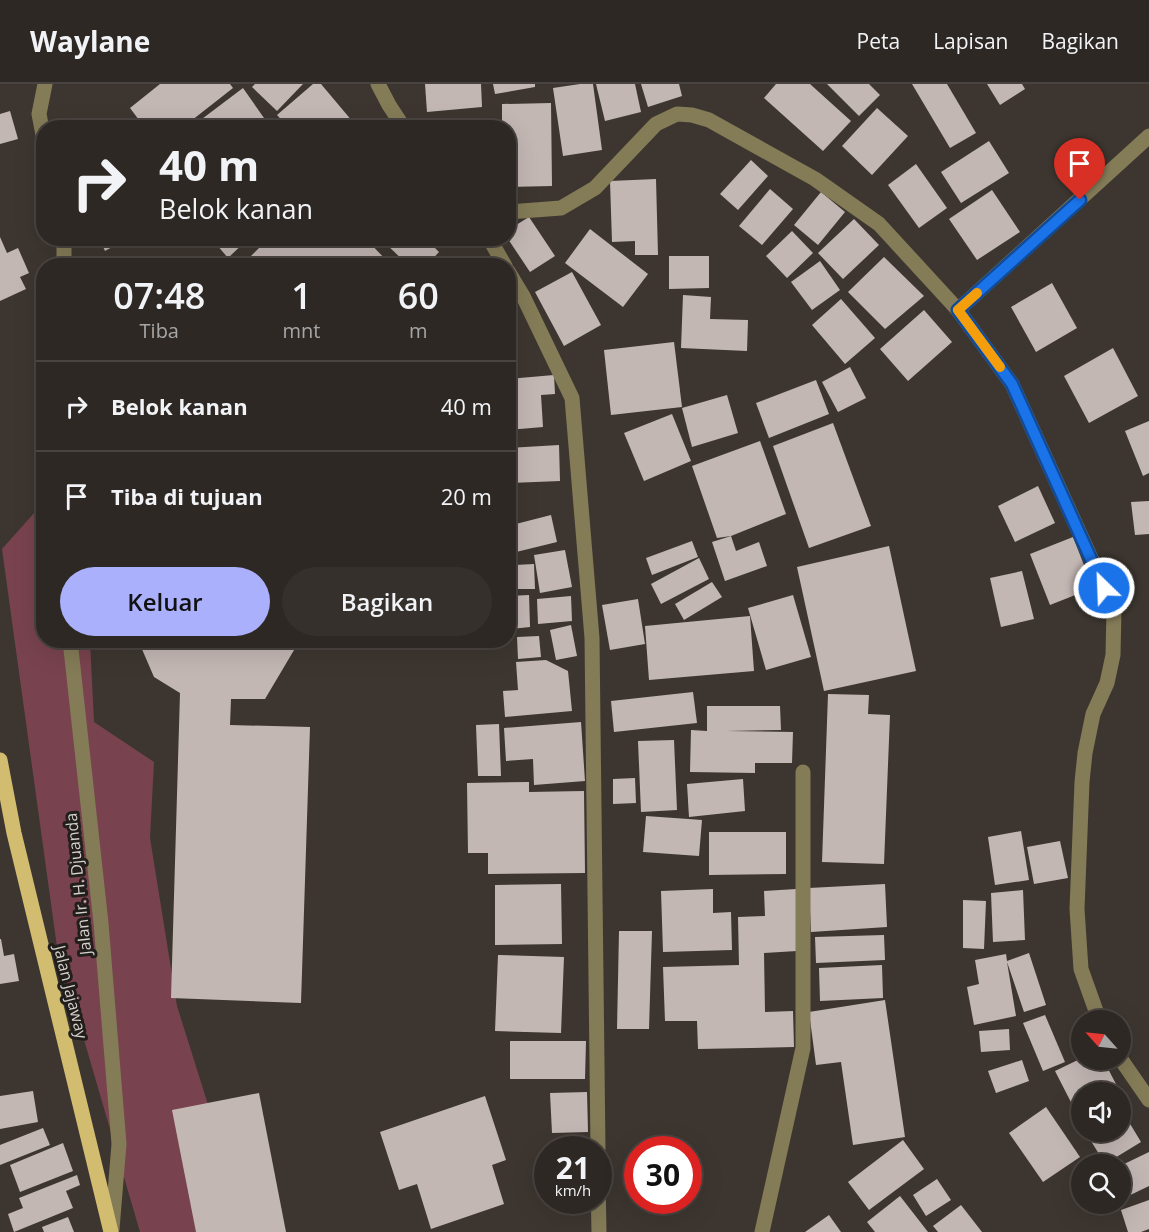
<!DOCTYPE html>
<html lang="id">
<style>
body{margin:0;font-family:"Open Sans",sans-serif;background:#36302c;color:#f1f3f6;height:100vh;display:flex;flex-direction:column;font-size:22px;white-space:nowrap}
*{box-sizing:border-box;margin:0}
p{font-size:20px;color:#a7a6a6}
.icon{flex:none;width:33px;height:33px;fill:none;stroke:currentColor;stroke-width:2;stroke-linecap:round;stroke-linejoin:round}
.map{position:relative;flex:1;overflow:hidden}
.drawer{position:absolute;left:36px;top:174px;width:480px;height:390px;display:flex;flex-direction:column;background:#2e2824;border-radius:24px;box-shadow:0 6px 24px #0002,0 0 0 2px #494441}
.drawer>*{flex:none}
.hud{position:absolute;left:36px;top:36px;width:480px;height:126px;border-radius:24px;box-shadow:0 6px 24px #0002,0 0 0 2px #494441;background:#2e2824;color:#f1f3f6;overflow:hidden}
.needle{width:39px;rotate:297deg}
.fabs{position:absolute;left:1071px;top:926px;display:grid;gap:12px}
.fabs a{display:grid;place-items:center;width:60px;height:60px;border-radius:50%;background:#2e2824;box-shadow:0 6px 24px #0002,0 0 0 2px #494441;font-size:30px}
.speed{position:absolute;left:534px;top:1052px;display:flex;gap:12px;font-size:30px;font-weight:700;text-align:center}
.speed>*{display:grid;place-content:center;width:78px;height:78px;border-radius:50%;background:#2e2824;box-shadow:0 6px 24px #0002,0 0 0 2px #494441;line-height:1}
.speed small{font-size:15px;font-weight:400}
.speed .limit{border:9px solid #d22;background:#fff;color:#111}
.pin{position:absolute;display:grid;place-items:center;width:51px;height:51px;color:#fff;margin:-62px -26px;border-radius:50% 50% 50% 0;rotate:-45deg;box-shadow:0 0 6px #0007}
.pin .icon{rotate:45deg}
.me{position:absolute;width:66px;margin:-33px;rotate:336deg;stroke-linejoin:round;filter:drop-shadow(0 0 4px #0008)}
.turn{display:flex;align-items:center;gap:21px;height:126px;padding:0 24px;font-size:27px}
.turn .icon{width:78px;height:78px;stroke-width:2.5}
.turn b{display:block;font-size:42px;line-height:51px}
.eta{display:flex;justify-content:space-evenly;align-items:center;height:102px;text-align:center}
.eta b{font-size:36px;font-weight:600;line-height:42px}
.button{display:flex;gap:12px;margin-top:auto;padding:12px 24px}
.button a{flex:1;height:69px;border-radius:36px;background:#aab0fb;color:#111;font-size:24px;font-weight:600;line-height:69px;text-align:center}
.button a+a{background:#36302c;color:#f1f3f6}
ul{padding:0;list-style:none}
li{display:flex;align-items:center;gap:18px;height:90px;padding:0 24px;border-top:2px solid #494441}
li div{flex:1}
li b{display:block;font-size:22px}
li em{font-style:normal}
header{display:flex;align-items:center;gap:36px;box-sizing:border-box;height:84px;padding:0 30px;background:#2e2824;border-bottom:2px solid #494441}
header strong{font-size:28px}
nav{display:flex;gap:33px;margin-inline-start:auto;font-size:21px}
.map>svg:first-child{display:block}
.green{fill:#78434e}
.building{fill:#c3b7b4}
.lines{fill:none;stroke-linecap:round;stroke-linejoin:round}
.minor{stroke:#847b57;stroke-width:15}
.major{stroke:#d1bc70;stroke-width:15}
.route-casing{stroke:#114b97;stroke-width:15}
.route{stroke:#1a73e8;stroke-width:10}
.slow{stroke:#f59e0b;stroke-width:10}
.labels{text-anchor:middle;stroke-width:6;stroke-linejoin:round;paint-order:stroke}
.street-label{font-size:16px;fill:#d5d1cd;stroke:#211e1b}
</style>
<header>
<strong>Waylane</strong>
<nav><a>Peta</a><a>Lapisan</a><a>Bagikan</a></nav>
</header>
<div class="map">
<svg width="1149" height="1148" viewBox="0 0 1149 1148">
<rect width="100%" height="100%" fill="#3d3630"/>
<!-- green -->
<path class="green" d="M43 419 44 556 90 557 94 638 154 678 150 754 177 922 248 1148H140L57 863 2 465Z"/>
<!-- building -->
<g class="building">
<path d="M160 0H230L233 4 182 44H145L130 24Z"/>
<path d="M255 0H303L277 27 252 3Z"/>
<path d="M313 0H321L358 44H289L277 31Z"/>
<path d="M425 0H481L482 23 427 28Z"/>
<path d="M493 0H535V3L495 10Z"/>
<path d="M580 0H593L602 66 563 72 553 4Z"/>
<path d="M596 0H635L641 28 605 37Z"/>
<path d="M641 0H679L682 12 648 23Z"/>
<path d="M776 0H810L851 37 823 67 764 14Z"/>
<path d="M827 0H869L880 11 859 32Z"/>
<path d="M912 0H947L976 49 950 64Z"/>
<path d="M987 0H1022L1025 5 1000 21Z"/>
<path d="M243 4 271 44H190Z"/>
<path d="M551 19 552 102 508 103V44H502V20Z"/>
<path d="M877 24 908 52 872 91 842 62Z"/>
<path d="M10 27 18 55 0 60V30Z"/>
<path d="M438 35 485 37V44H438Z"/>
<path d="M989 57 1009 89 961 119 941 88Z"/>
<path d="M751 76 768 92 738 126 720 110Z"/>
<path d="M916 80 947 124 919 144 888 101Z"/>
<path d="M656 95 658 171H635V157L612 158 610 97Z"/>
<path d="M770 105 793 125 762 161 739 142Z"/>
<path d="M992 106 1020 148 977 176 949 135Z"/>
<path d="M821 108 845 128 818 161 794 141Z"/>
<path d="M529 133 555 172 530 188 508 155V146Z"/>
<path d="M854 135 879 161 843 195 818 169Z"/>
<path d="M590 145 648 190 623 223 565 179Z"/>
<path d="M792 147 813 169 787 194 766 172Z"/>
<path d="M0 153 7 169 18 164 29 189 20 193 26 205 0 217Z"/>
<path d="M99 154H128L105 167Z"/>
<path d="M211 154H249L228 174Z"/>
<path d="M269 154H365L388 178 384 182H241Z"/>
<path d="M387 154H425L439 168 426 182H409L384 158Z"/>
<path d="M669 172H709V204L669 205Z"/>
<path d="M884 173 924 212 885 245 848 208Z"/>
<path d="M820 177 840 206 812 226 791 198Z"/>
<path d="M572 188 601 241 564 262 535 208Z"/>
<path d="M1052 199 1077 244 1036 268 1011 223Z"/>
<path d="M683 211 711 213 710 235 748 236 747 267 681 264Z"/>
<path d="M841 215 875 254 845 280 812 241Z"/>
<path d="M924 226 952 258 908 297 880 265Z"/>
<path d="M674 258 682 323 611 331 604 266Z"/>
<path d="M1113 264 1138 312 1089 339 1064 292Z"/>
<path d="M850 283 866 314 838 328 822 298Z"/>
<path d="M554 291 555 310 541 311 543 343 508 346V295Z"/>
<path d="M816 296 829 330 769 354 756 319Z"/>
<path d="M727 311 738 349 692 363 682 324Z"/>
<path d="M672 330 691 377 644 397 624 349Z"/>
<path d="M1149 337V389L1143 392 1125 347Z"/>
<path d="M833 339 871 442 809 464 773 362Z"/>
<path d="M760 357 786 430 731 452 717 454 692 382Z"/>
<path d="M559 361 560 397 510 399 508 364Z"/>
<path d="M1038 402 1055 439 1015 458 998 422Z"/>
<path d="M1149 417V450L1135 451 1131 418Z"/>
<path d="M551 431 557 458 508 470V442Z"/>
<path d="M731 452 736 467 759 458 767 482 725 497 712 458Z"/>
<path d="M1073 453 1093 504 1050 521 1030 470Z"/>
<path d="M692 457 698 473 652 491 646 474Z"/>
<path d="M889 462 916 587 824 607 797 483Z"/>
<path d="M565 466 572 503 540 509 534 471Z"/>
<path d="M699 474 709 495 661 520 651 500Z"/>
<path d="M534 480 535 505H516L515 481Z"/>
<path d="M1022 487 1034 535 1001 543 990 494Z"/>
<path d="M712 498 722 513 684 536 675 520Z"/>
<path d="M529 511 530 543 511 545 509 512Z"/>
<path d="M793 511 811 573 766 586 748 524Z"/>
<path d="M571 512 572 537 538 540 537 515Z"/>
<path d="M638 515 645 560 610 566 602 521Z"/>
<path d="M750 532 754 587 649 596 645 542Z"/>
<path d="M571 541 577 572 556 576 550 546Z"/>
<path d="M539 552 541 573 518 575 517 553Z"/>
<path d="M138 556H300L265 615H231L230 641 310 643 301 919 171 914 180 609 154 593Z"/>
<path d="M546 576 568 587 572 627 505 633 503 607 518 606 516 578Z"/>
<path d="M693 608 697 639 614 648 611 617Z"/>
<path d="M828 610 869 611 868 630 890 631 884 780 822 778Z"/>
<path d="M707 622H780L781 646 726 647 793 648 792 679H755V689L690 688 691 646 707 647Z"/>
<path d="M581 638 585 697 534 701 533 675 506 677 504 644Z"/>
<path d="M499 640 501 692H478L476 641Z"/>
<path d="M674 656 677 726 641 728 638 657Z"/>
<path d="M635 694 636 719 613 720V695Z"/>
<path d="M743 695 745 727 689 733 687 700Z"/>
<path d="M529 698V708L584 707 585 789 488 790V769H468L467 699Z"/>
<path d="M646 732 702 736 699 772 643 768Z"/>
<path d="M1021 747 1029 796 995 801 988 753Z"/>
<path d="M709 748H786V790L709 791Z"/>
<path d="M1060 757 1068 794 1034 800 1027 763Z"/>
<path d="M561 800 562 860 495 861V801Z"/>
<path d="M885 800 887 843 811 848 809 804Z"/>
<path d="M713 805V829L731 828 732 866 663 868 661 807Z"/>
<path d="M796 805 797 867 764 869 765 928 793 927 794 963 698 965 697 937H665L663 883 739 881 738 833 765 832 764 807Z"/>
<path d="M1023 806 1025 856 993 858 991 809Z"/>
<path d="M963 816 986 817 984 865 963 864Z"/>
<path d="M619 847H652L649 945H617Z"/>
<path d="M884 851 885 876 816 879 815 853Z"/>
<path d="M0 855H1L4 872 14 870 19 897 0 900Z"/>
<path d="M1029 869 1046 921 1024 928 1007 878 1016 932 974 941 967 903 979 900 975 876 1006 870 1007 877Z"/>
<path d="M498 871 564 873 561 949 495 947Z"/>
<path d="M882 881 883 914 820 917 819 884Z"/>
<path d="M885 916 905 1053 853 1061 841 978 816 981 809 928Z"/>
<path d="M1045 931 1065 978 1043 987 1023 939Z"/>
<path d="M1009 945 1010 966 981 968 979 947Z"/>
<path d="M510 957H586L585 995H510Z"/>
<path d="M1082 974V975H1103L1118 1004 1110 1008H1082V1022L1075 1026 1055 987Z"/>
<path d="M1022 976 1029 997 996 1009 988 987Z"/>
<path d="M33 1007 38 1038 0 1045V1012Z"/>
<path d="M587 1008 588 1048 552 1049 550 1009Z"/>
<path d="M259 1009 286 1148H196L172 1026Z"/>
<path d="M485 1012 506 1076 492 1081 504 1120 431 1145 417 1100 399 1106 380 1048Z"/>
<path d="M1046 1023 1080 1073 1043 1098 1009 1049Z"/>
<path d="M1120 1023 1141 1058 1105 1080 1085 1047H1120Z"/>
<path d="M43 1044 50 1061 0 1081V1061Z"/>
<path d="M903 1056 924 1085 869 1126 848 1098Z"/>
<path d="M63 1059 73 1087 20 1108 10 1081Z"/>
<path d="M1149 1068V1102L1120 1116V1082Z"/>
<path d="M77 1091 80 1101 66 1107 73 1124 14 1148 8 1130 23 1124 19 1114Z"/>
<path d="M937 1095 951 1116 926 1132 913 1111Z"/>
<path d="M900 1112 928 1148H875L867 1138Z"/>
<path d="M1149 1116V1145L1141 1148H1128L1121 1126Z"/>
<path d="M961 1121 982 1148H938L933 1142Z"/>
<path d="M829 1131 841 1148H805Z"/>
<path d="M68 1133 74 1148H44L42 1143Z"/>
</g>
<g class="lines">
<!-- minor -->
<g class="minor">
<path d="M378 0 389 21 404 44"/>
<path d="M44 56 39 30 45 0"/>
<path d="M508 128 561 124 595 104 656 40 677 30 692 31 709 36 815 95 879 140 958 226 1012 300 1114 525 1113 571 1107 599 1093 630 1085 669 1082 698 1077 825 1081 885 1096 927 1101 936"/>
<path d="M489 154 505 182"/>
<path d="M64 182V154"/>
<path d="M508 187 523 212 572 314 592 554 598 1065"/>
<path d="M958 226 1149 52"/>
<path d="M70 556 101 839 119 1060 112 1145"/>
<path d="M1120 974 1149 1016"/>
<path d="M598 1097 599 1148"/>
<path d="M762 1148 803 964V688"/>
</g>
<!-- major -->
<path class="major" d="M0 676 14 749 111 1148"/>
</g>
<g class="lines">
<!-- route casing -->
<g class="route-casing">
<path id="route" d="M1080 116 958 226 1012 300 1104 504"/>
</g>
<!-- route -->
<use href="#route" class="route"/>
<!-- slow -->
<path class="slow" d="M977 209 958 226 1000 283"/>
</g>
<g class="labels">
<!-- street labels -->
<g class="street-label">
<text transform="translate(78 800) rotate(-96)" y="6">Jalan Ir. H. Djuanda</text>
<text transform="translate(71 908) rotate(76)" y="6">Jalan Jajaway</text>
</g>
</g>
</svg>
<div class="fabs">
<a><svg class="needle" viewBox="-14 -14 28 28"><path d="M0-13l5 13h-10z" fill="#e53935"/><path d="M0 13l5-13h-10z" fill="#a7a6a6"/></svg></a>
<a><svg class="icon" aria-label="sound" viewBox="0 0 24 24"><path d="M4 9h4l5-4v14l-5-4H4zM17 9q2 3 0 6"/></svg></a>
<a><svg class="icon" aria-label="search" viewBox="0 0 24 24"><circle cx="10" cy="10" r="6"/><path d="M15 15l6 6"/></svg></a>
</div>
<div class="speed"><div>21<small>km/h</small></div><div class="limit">30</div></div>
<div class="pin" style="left:1080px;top:116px;background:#d93025"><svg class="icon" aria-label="arrive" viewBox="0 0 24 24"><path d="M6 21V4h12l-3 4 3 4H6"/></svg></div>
<svg class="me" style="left:1104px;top:504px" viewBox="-20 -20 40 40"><circle r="17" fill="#1a73e8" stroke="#fff" stroke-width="3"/><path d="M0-11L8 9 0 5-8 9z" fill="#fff"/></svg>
<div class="hud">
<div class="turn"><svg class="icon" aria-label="right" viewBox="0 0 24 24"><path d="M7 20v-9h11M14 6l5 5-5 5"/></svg><div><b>40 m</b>Belok kanan</div></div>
</div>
<section class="drawer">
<div class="eta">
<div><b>07:48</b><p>Tiba</p></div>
<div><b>1</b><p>mnt</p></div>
<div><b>60</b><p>m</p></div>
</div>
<ul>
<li><svg class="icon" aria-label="right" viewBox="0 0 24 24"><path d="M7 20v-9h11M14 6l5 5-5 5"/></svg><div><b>Belok kanan</b></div><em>40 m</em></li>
<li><svg class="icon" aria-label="arrive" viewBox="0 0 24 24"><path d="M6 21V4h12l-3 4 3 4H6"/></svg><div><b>Tiba di tujuan</b></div><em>20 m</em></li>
</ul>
<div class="button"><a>Keluar</a><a>Bagikan</a></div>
</section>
</div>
